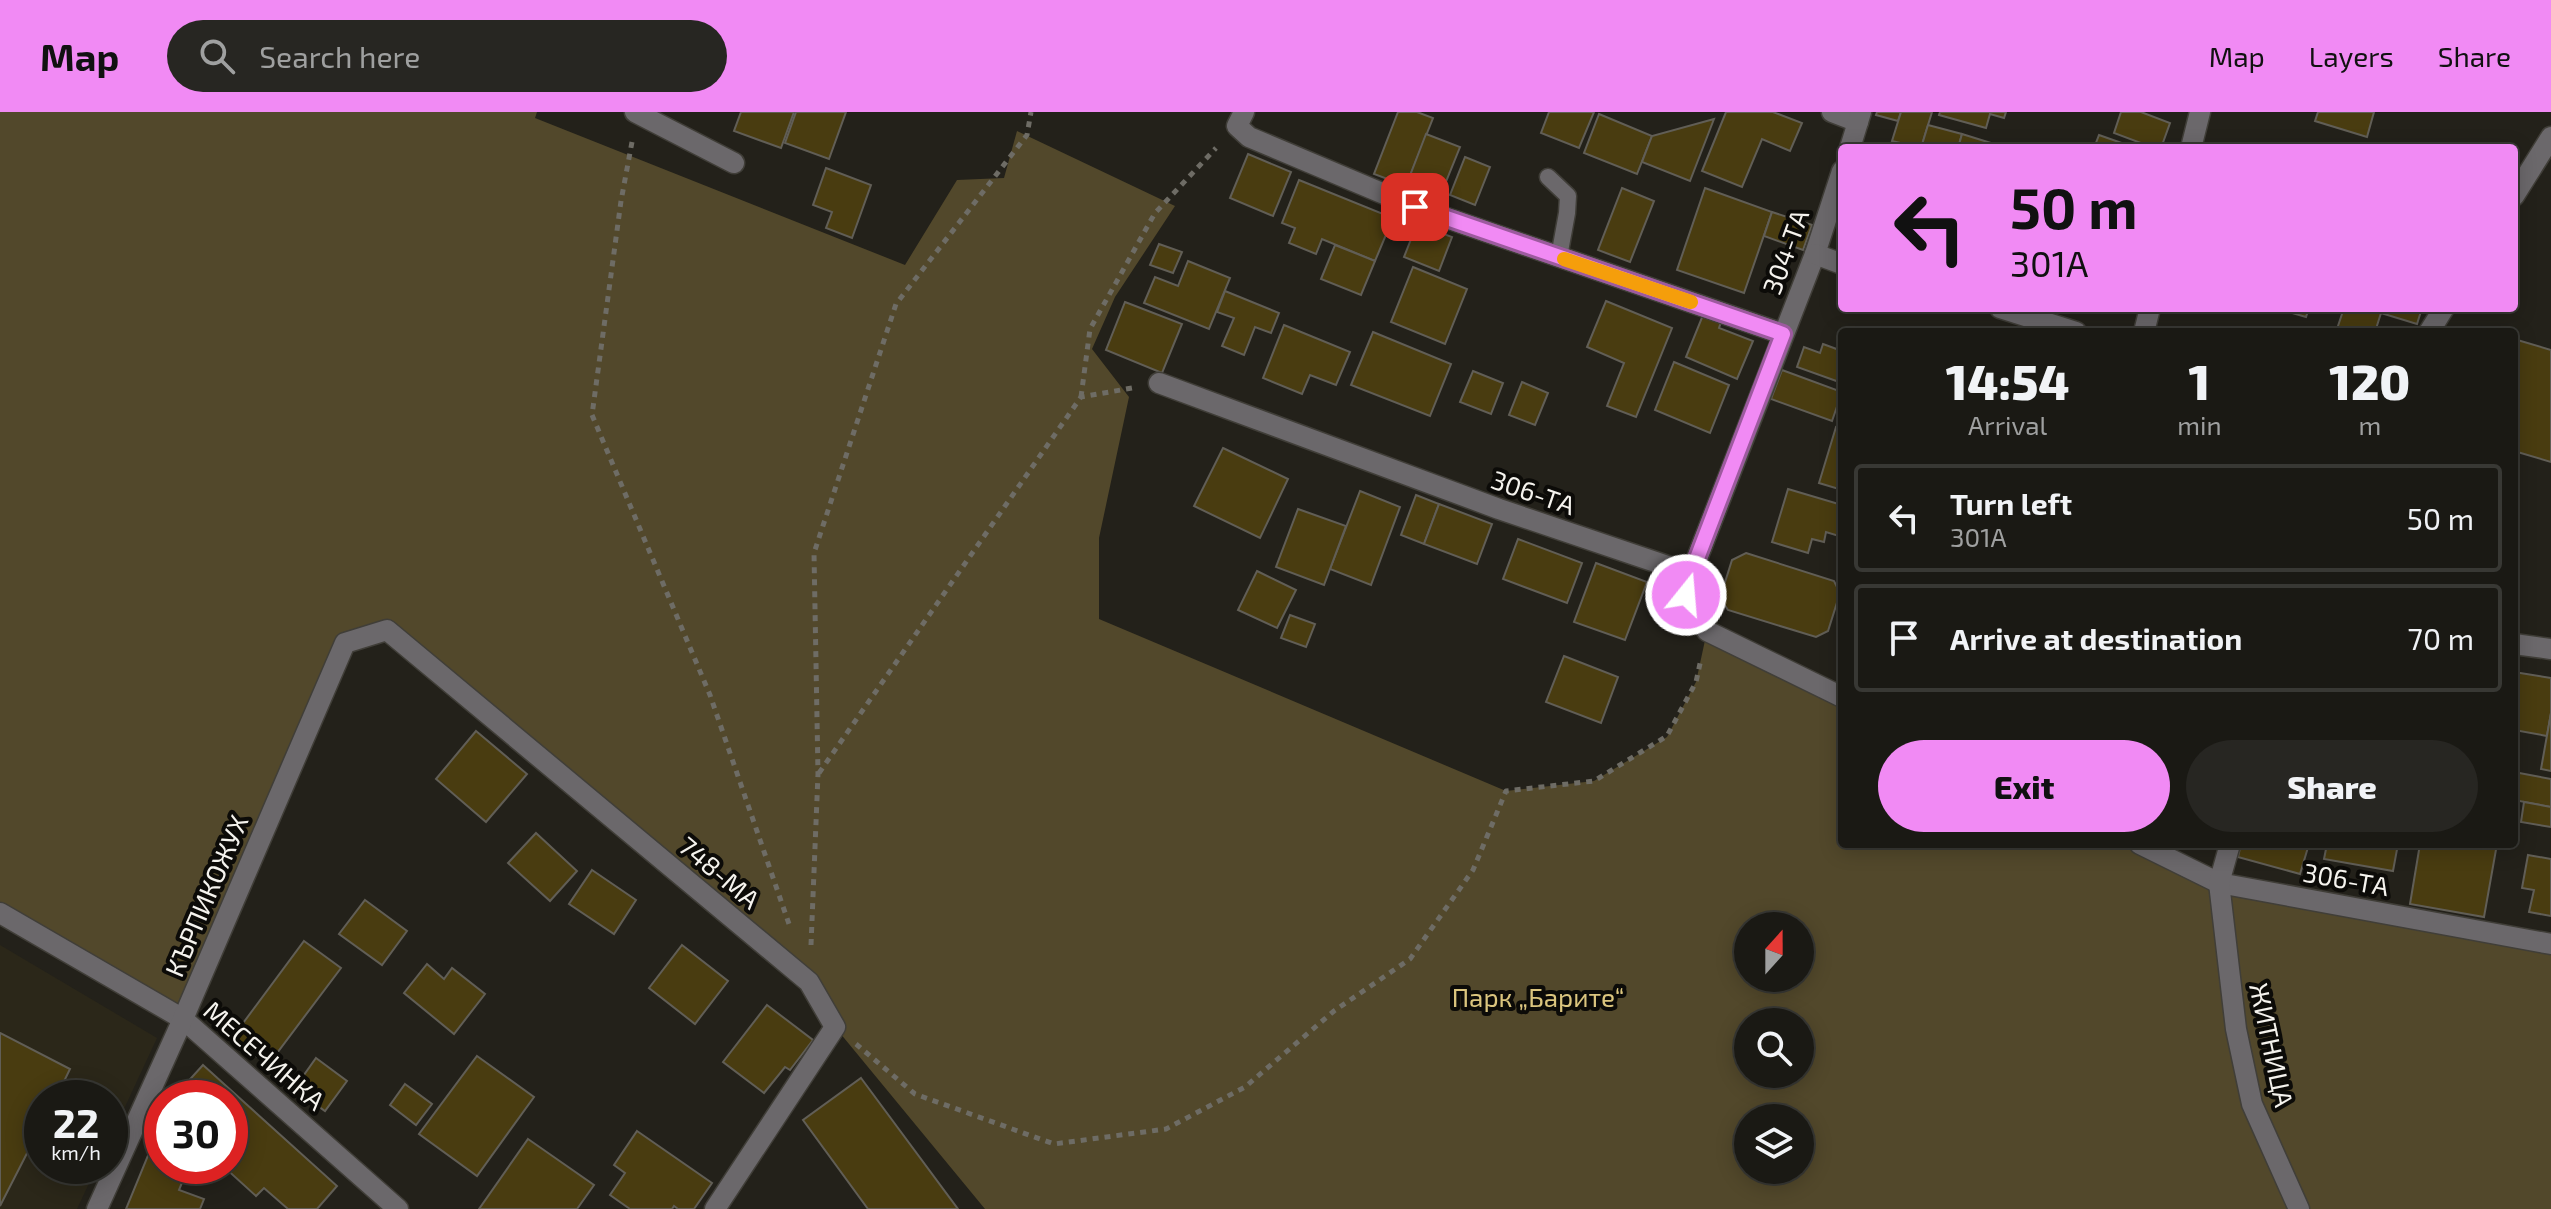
<!DOCTYPE html>
<meta charset="utf-8">
<style>
body{margin:0;font-family:"Exo 2",sans-serif;background:#272622;color:#f1f3f6;height:100vh;display:flex;flex-direction:column;font-size:30px;white-space:nowrap}
*{box-sizing:border-box;margin:0}
p{font-size:26px;color:#9fa0a0}
.icon{flex:none;width:44px;height:44px;fill:none;stroke:currentColor;stroke-width:2;stroke-linecap:round;stroke-linejoin:round}
.map{position:relative;flex:1;overflow:hidden}
.details{position:absolute;left:1838px;top:216px;width:680px;height:520px;display:flex;flex-direction:column;background:#1a1914;border-radius:8px;box-shadow:0 4px 20px #0003,0 0 0 2px #383834}
.details>*{flex:none}
.banner{position:absolute;left:1838px;top:32px;width:680px;height:168px;border-radius:8px;box-shadow:0 4px 20px #0003,0 0 0 2px #383834;background:#f18af4;color:#111;overflow:hidden}
.needle{width:52px;rotate:21deg}
.controls{position:absolute;left:1734px;top:800px;display:grid;gap:16px}
.controls a{display:grid;place-items:center;width:80px;height:80px;border-radius:50%;background:#1a1914;box-shadow:0 4px 20px #0003,0 0 0 2px #383834;font-size:40px}
.speed{position:absolute;left:24px;top:968px;display:flex;gap:16px;font-size:40px;font-weight:700;text-align:center}
.speed>*{display:grid;place-content:center;width:104px;height:104px;border-radius:50%;background:#1a1914;box-shadow:0 4px 20px #0003,0 0 0 2px #383834;line-height:1}
.speed small{font-size:20px;font-weight:400}
.speed .limit{border:12px solid #d22;background:#fff;color:#111}
.pin{position:absolute;display:grid;place-items:center;width:68px;height:68px;color:#fff;margin:-34px;border-radius:16px;box-shadow:0 4px 12px #0006}
.me{position:absolute;width:88px;margin:-44px;rotate:17deg;stroke-linejoin:round;filter:drop-shadow(0 0 6px #0008)}
.turn{display:flex;align-items:center;gap:28px;height:168px;padding:0 40px;font-size:36px}
.turn .icon{width:104px;height:104px;stroke-width:2.5}
.turn b{display:block;font-size:56px;line-height:68px}
.eta{display:flex;justify-content:space-evenly;align-items:center;height:136px;text-align:center}
.eta b{font-size:48px;font-weight:800;line-height:56px}
.button{display:flex;gap:16px;margin-top:auto;padding:16px 40px}
.button a{flex:1;height:92px;border-radius:48px;background:#f18af4;color:#111;font-size:32px;font-weight:800;line-height:92px;text-align:center}
.button a+a{background:#272622;color:#f1f3f6}
ul{padding:0;list-style:none}
li{display:flex;align-items:center;gap:24px;height:108px;margin:0 16px 12px;padding:0 24px;border:4px solid #383834;border-radius:8px}
li div{flex:1}
li b{display:block;font-size:30px}
li em{font-style:normal}
header{display:flex;align-items:center;gap:48px;box-sizing:border-box;height:112px;padding:0 40px;background:#f18af4;color:#111}
header strong{font-size:38px}
nav{display:flex;gap:44px;margin-inline-start:auto;font-size:28px}
.search{width:560px;height:72px;background:#272622;display:flex;align-items:center;gap:20px;box-sizing:border-box;padding:0 28px;border-radius:44px;color:#9fa0a0;font-size:30px}
.map>svg:first-child{display:block}
.built{fill:#2b2719}
.green{fill:#52482b;fill-rule:evenodd}
.building{fill:#493c10;stroke:#615e56;stroke-width:2}
.lines{fill:none;stroke-linecap:round;stroke-linejoin:round}
.service-casing{stroke:#403e38;stroke-width:19}
.minor-casing{stroke:#403e38;stroke-width:23}
.path{stroke:#6e6c65;stroke-width:5;stroke-dasharray:6 6;stroke-linecap:butt}
.service{stroke:#6b686b;stroke-width:16}
.minor{stroke:#6b686b;stroke-width:20}
.route-casing{stroke:#9d5a9f;stroke-width:20}
.route{stroke:#f18af4;stroke-width:14}
.slow{stroke:#f59e0b;stroke-width:14}
.labels{text-anchor:middle;stroke-width:8;stroke-linejoin:round;paint-order:stroke}
.street-label{font-size:26px;fill:#f5f3ee;stroke:#0c0b08}
.park-label{font-size:26px;fill:#dbc57e;stroke:#0c0b08}
</style>
<header>
<strong>Map</strong>
<div class="search"><svg class="icon" aria-label="search" viewBox="0 0 24 24"><circle cx="10" cy="10" r="6"/><path d="M15 15l6 6"/></svg>Search here</div>
<nav><a>Map</a><a>Layers</a><a>Share</a></nav>
</header>
<div class="map">
<svg width="2551" height="1097" viewBox="0 0 2551 1097">
<rect width="100%" height="100%" fill="#23211a"/>
<!-- built -->
<path class="built" d="M0 833 157 926 110 1027V986H42V1054H97L77 1097H0Z"/>
<!-- green -->
<path class="green" d="M0 0H537L535 6 905 153 957 68 1004 66 1017 19 1175 94 1115 185 1092 237 1129 285 1099 426V507L1506 679 1594 669 1667 625 1696 570 1707 519 1842 585V732H2140L2219 771 2551 832V1097H985L835 915 809 870 387 518 345 531 183 907 0 801ZM1748 814H1800V866H1748ZM1748 910H1800V962H1748ZM1748 1006H1800V1058H1748Z"/>
<!-- building -->
<g class="building">
<path d="M741 0H794L781 36 734 19Z"/>
<path d="M796 0H846L829 47 785 31Z"/>
<path d="M1398 0H1417L1433 6 1406 74 1374 62Z"/>
<path d="M1549 0H1594L1579 36 1541 21Z"/>
<path d="M1726 0H1773L1802 11 1790 39 1762 27 1742 75 1702 59Z"/>
<path d="M1877 0H1901L1898 9 1876 3Z"/>
<path d="M1901 0H1932L1921 36 1892 29Z"/>
<path d="M1940 0H2006L2004 6 1990 2 1986 16 1939 3Z"/>
<path d="M2121 0H2141L2170 11 2161 36H2154L2114 21Z"/>
<path d="M2318 0H2374L2367 25 2315 9Z"/>
<path d="M1599 2 1652 24 1637 62 1584 41Z"/>
<path d="M1714 7 1690 69 1642 50 1652 24Z"/>
<path d="M1928 13 1962 22 1958 36H1921Z"/>
<path d="M1426 22 1460 35 1439 87 1406 74Z"/>
<path d="M1962 22 2007 36H1958Z"/>
<path d="M2099 23 2133 35V36H2094Z"/>
<path d="M1248 42 1291 60 1273 104 1230 86Z"/>
<path d="M1465 45 1490 55 1475 93 1450 83Z"/>
<path d="M826 56 871 73 852 126 826 116 832 100 813 93Z"/>
<path d="M1299 68 1393 106 1375 149 1322 127 1316 142 1289 131 1295 116 1282 111Z"/>
<path d="M1622 76 1654 89 1630 150 1598 138Z"/>
<path d="M1705 76 1772 100 1744 181 1677 158Z"/>
<path d="M1772 100 1812 113 1803 138 1764 124Z"/>
<path d="M1417 112 1452 125 1439 159 1404 145Z"/>
<path d="M1159 132 1182 140 1173 161 1150 153Z"/>
<path d="M1335 133 1375 149 1361 183 1321 167Z"/>
<path d="M1188 149 1230 166 1209 217 1144 191 1155 165 1178 174Z"/>
<path d="M1413 155 1467 177 1445 232 1391 210Z"/>
<path d="M1225 179 1279 201 1271 221 1255 215 1244 243 1222 234 1234 206 1217 200Z"/>
<path d="M1606 189 1672 216 1636 305 1607 294 1624 251 1587 235Z"/>
<path d="M1125 190 1182 212 1162 261 1106 238Z"/>
<path d="M2275 196H2309L2306 205Z"/>
<path d="M2344 196H2422L2417 212 2381 201 2375 220H2336Z"/>
<path d="M1703 203 1721 210 1719 216 1753 229 1737 267 1686 245Z"/>
<path d="M1284 213 1350 240 1336 273 1310 263 1302 282 1263 266Z"/>
<path d="M1373 220 1451 252 1430 304 1351 273Z"/>
<path d="M2514 227 2551 238V350L2514 339Z"/>
<path d="M1823 232 1842 239V271L1797 255 1804 235 1820 241Z"/>
<path d="M1674 250 1729 273 1710 321 1655 298Z"/>
<path d="M1782 258 1842 280 1832 309 1771 287Z"/>
<path d="M1473 259 1503 271 1491 302 1460 290Z"/>
<path d="M1522 270 1548 281 1535 313 1509 303Z"/>
<path d="M1836 315 1842 317V378L1819 371Z"/>
<path d="M1223 336 1288 367 1260 426 1194 394Z"/>
<path d="M1788 377 1842 393V425L1826 420 1824 430 1812 427 1808 441 1772 430Z"/>
<path d="M1360 379 1400 395 1371 473 1330 457Z"/>
<path d="M1416 383 1439 392 1424 432 1401 423Z"/>
<path d="M1439 392 1492 412 1477 452 1424 432Z"/>
<path d="M1298 397 1346 414 1324 473 1276 455Z"/>
<path d="M1518 427 1582 451 1567 491 1503 467Z"/>
<path d="M1746 441 1834 469 1840 481 1828 519 1816 525 1728 498 1720 486 1732 448Z"/>
<path d="M1596 451 1647 470 1625 528 1574 510Z"/>
<path d="M1257 459 1296 478 1277 516 1238 498Z"/>
<path d="M1290 503 1315 512 1306 535 1281 526Z"/>
<path d="M1564 544 1618 565 1601 611 1546 590Z"/>
<path d="M2514 560 2551 566V601L2547 624 2514 618Z"/>
<path d="M2551 601V659L2541 657Z"/>
<path d="M476 619 527 662 486 710 436 667Z"/>
<path d="M2514 660 2551 667V695L2514 688Z"/>
<path d="M2524 690 2551 695V715L2521 710Z"/>
<path d="M536 721 577 759 550 789 508 751Z"/>
<path d="M2241 732H2309L2300 762 2238 745Z"/>
<path d="M2327 732H2398L2393 759 2324 747Z"/>
<path d="M2420 732H2497L2484 805 2410 792Z"/>
<path d="M2528 743 2551 747V804L2529 800 2534 778 2522 776Z"/>
<path d="M592 758 636 788 614 822 569 792Z"/>
<path d="M365 788 407 819 382 853 339 822Z"/>
<path d="M304 829 341 856 268 953 232 926Z"/>
<path d="M682 833 728 869 695 912 649 876Z"/>
<path d="M427 852 444 867 452 856 485 882 454 922 404 881Z"/>
<path d="M767 893 813 928 790 958 785 955 764 981 723 950Z"/>
<path d="M0 921 70 957 56 986H42V1012L0 1094Z"/>
<path d="M477 944 534 985 477 1064 419 1022Z"/>
<path d="M316 946 347 969 325 999 294 977Z"/>
<path d="M203 953 337 1074 317 1097H288L264 1076 256 1084 223 1054H230V986H173Z"/>
<path d="M861 966 958 1097H868L803 1008Z"/>
<path d="M405 972 432 992 416 1013 390 993Z"/>
<path d="M162 1008V1046L149 1041Z"/>
<path d="M637 1019 712 1071 694 1097H678L674 1094 672 1097H630L610 1083 625 1061 614 1053Z"/>
<path d="M528 1027 594 1073 577 1097H479Z"/>
<path d="M149 1041 162 1046V1054L188 1056 179 1078 204 1087 200 1097H126Z"/>
</g>
<g class="lines">
<!-- service casing -->
<g class="service-casing">
<path id="service" d="M1548 65 1568 84 1567 101 1559 145"/>
</g>
<!-- minor casing -->
<g class="minor-casing">
<g id="minor">
<path d="M635 0 734 51"/>
<path d="M1244 0 1237 14 1249 25 1415 95 1783 222"/>
<path d="M1832 0 1858 10"/>
<path d="M1850 36 1861 0"/>
<path d="M2191 36 2200 0"/>
<path d="M1842 59 1815 142 1691 462 1686 483 1707 519 1842 585"/>
<path d="M2514 84 2551 25"/>
<path d="M1815 142 1842 152"/>
<path d="M2000 196 2076 220"/>
<path d="M2144 220 2150 196"/>
<path d="M2429 220 2444 196"/>
<path d="M1159 271 1499 397 1691 462"/>
<path d="M2514 532 2551 537"/>
<path d="M2140 732 2219 771 2551 832"/>
<path d="M2230 732 2219 771 2236 917 2252 992 2299 1097"/>
<path d="M0 801 183 907 398 1097"/>
<path d="M97 1097 183 907 345 531 387 518 809 870 835 915 715 1097"/>
</g>
</g>
<!-- path -->
<g class="path">
<path d="M632 30 621 89 592 303 710 583 789 812"/>
<path d="M1081 285 1090 217 1155 101 1216 36"/>
<path d="M819 661 1081 285 1132 276"/>
<path d="M811 833 818 662 814 441 896 192 1027 23 1031 0"/>
<path d="M856 932 915 982 1054 1032 1166 1017 1245 975 1334 899 1410 847 1473 758 1506 679 1594 669 1667 624 1696 570 1701 547"/>
</g>
<!-- service -->
<use href="#service" class="service"/>
<!-- minor -->
<use href="#minor" class="minor"/>
</g>
<g class="lines">
<!-- route casing -->
<g class="route-casing">
<path id="route" d="M1415 95 1783 222 1691 462 1686 483"/>
</g>
<!-- route -->
<use href="#route" class="route"/>
<!-- slow -->
<path class="slow" d="M1564 147 1691 190"/>
</g>
<g class="labels">
<!-- street labels -->
<g class="street-label">
<text transform="translate(1786 140) rotate(-70)" y="9">304-ТА</text>
<text transform="translate(1533 381) rotate(19)" y="9">306-ТА</text>
<text transform="translate(719 761) rotate(40)" y="9">748-МА</text>
<text transform="translate(2346 768) rotate(10)" y="9">306-ТА</text>
<text transform="translate(207 784) rotate(-67)" y="9">КЪРПИКОЖУХ</text>
<text transform="translate(2271 933) rotate(78)" y="9">ЖИТНИЦА</text>
<text transform="translate(264 944) rotate(41)" y="9">МЕСЕЧИНКА</text>
</g>
<!-- park labels -->
<g class="park-label">
<text x="1538" y="895">Парк „Барите“</text>
</g>
</g>
</svg>
<div class="controls">
<a><svg class="needle" viewBox="-14 -14 28 28"><path d="M0-13l5 13h-10z" fill="#e53935"/><path d="M0 13l5-13h-10z" fill="#9fa0a0"/></svg></a>
<a><svg class="icon" aria-label="search" viewBox="0 0 24 24"><circle cx="10" cy="10" r="6"/><path d="M15 15l6 6"/></svg></a>
<a><svg class="icon" aria-label="layers" viewBox="0 0 24 24"><path d="M12 4l9 5-9 5-9-5zM3 14l9 5 9-5"/></svg></a>
</div>
<div class="speed"><div>22<small>km/h</small></div><div class="limit">30</div></div>
<div class="pin" style="left:1415px;top:95px;background:#d93025"><svg class="icon" aria-label="arrive" viewBox="0 0 24 24"><path d="M6 21V4h12l-3 4 3 4H6"/></svg></div>
<svg class="me" style="left:1686px;top:483px" viewBox="-20 -20 40 40"><circle r="17" fill="#f18af4" stroke="#fff" stroke-width="3"/><path d="M0-11L8 9 0 5-8 9z" fill="#fff"/></svg>
<div class="banner">
<div class="turn"><svg class="icon" aria-label="left" viewBox="0 0 24 24"><path d="M17 20v-9H6M10 6l-5 5 5 5"/></svg><div><b>50 m</b>301А</div></div>
</div>
<section class="details">
<div class="eta">
<div><b>14:54</b><p>Arrival</p></div>
<div><b>1</b><p>min</p></div>
<div><b>120</b><p>m</p></div>
</div>
<ul>
<li><svg class="icon" aria-label="left" viewBox="0 0 24 24"><path d="M17 20v-9H6M10 6l-5 5 5 5"/></svg><div><b>Turn left</b><p>301А</p></div><em>50 m</em></li>
<li><svg class="icon" aria-label="arrive" viewBox="0 0 24 24"><path d="M6 21V4h12l-3 4 3 4H6"/></svg><div><b>Arrive at destination</b></div><em>70 m</em></li>
</ul>
<div class="button"><a>Exit</a><a>Share</a></div>
</section>
</div>
